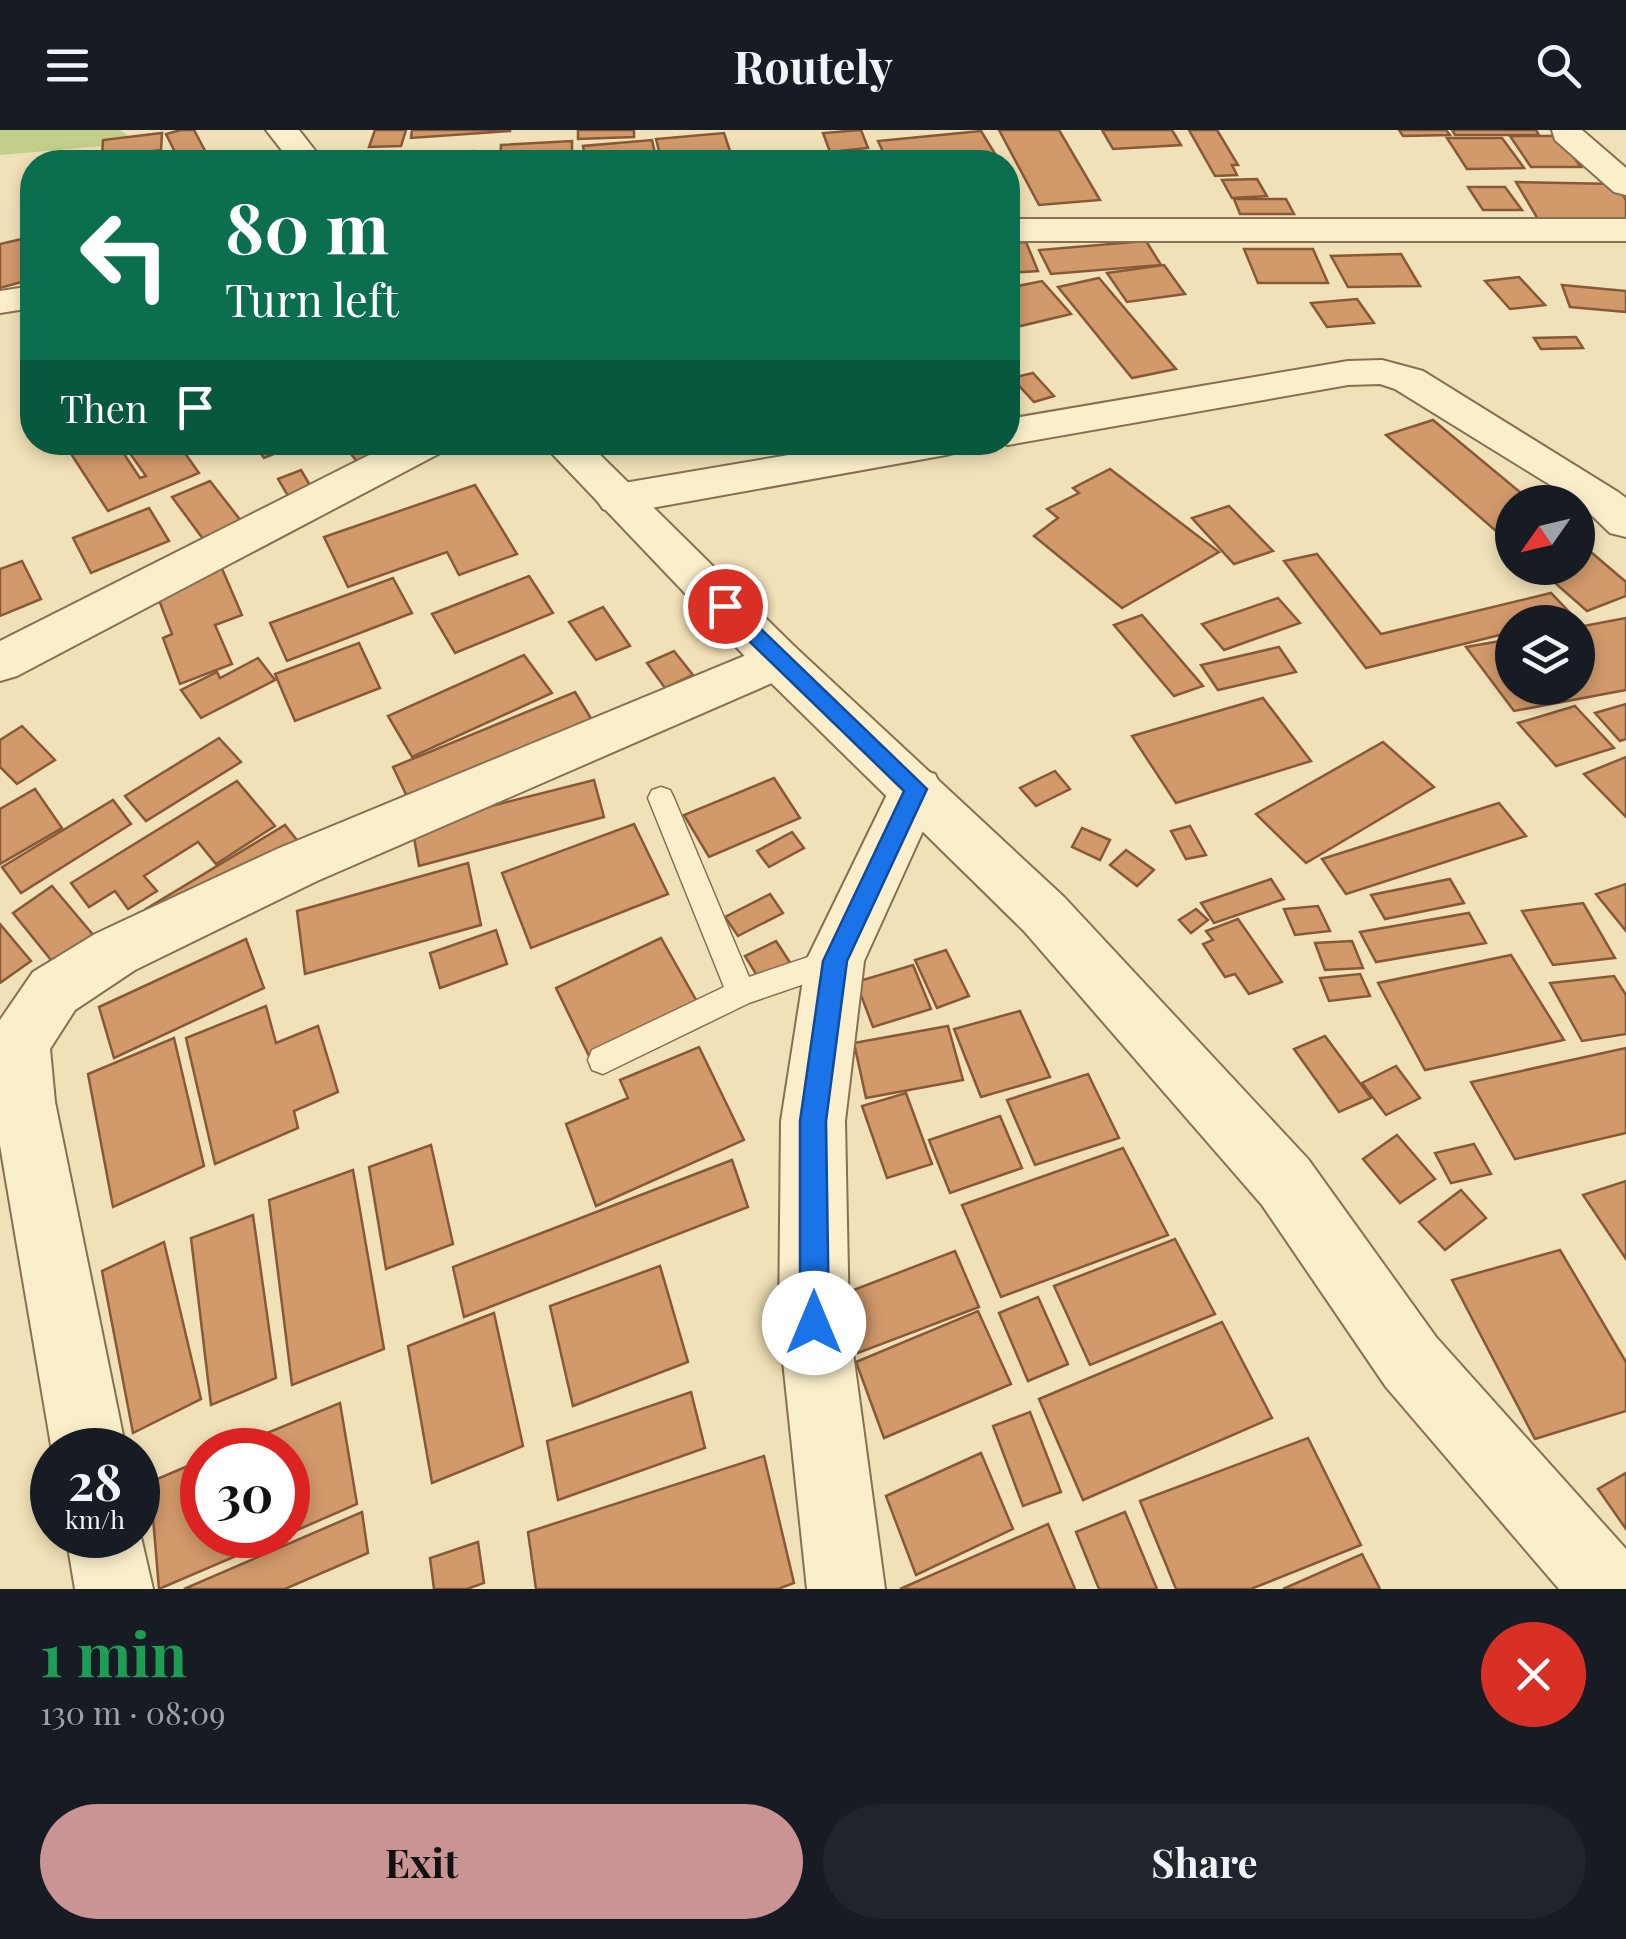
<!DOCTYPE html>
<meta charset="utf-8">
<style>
body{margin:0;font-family:"Playfair Display",serif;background:#20242c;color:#f1f3f6;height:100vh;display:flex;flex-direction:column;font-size:38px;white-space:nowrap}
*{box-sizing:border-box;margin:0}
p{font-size:32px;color:#9ea1a6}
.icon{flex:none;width:55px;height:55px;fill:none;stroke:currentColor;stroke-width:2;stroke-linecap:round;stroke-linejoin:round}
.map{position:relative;height:1459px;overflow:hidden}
.details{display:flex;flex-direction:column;background:#171b24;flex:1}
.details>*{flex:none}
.top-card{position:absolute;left:20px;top:20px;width:1000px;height:305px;border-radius:40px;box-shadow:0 5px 15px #0003;background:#0b6e4f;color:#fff;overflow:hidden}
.needle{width:65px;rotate:236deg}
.tools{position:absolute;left:1495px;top:355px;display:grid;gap:20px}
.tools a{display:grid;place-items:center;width:100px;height:100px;border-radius:50%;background:#171b24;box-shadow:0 5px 15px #0003;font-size:50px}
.speed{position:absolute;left:30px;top:1298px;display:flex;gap:20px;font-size:50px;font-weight:700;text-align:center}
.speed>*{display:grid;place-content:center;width:130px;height:130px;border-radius:50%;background:#171b24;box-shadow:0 5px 15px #0003;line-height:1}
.speed small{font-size:25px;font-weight:400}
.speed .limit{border:15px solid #d22;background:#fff;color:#111}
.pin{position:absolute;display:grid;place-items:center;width:85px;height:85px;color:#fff;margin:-42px;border:5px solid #fff;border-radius:50%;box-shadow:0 2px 10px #0007}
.me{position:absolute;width:110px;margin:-55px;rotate:0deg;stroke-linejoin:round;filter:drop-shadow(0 0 8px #0008)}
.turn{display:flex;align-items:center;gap:35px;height:210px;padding:0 40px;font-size:45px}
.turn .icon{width:130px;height:130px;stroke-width:2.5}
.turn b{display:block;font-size:70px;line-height:85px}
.then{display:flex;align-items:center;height:95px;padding:0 40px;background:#0003;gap:20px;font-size:38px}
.round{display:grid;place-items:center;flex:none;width:105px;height:105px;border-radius:52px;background:#20242c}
.overview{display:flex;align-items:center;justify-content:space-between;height:170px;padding:0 40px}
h1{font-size:60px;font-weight:700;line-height:75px;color:#1e9e55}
.action{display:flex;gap:20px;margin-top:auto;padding:20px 40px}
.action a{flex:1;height:115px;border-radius:60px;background:#ca9495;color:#111;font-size:40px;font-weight:700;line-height:115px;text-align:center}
.action a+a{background:#20242c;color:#f1f3f6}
header{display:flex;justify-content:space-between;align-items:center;height:130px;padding:0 40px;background:#171b24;font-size:45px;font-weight:700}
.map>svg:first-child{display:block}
.green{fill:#c5cf8c}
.building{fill:#d2996b;stroke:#885937;stroke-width:2.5}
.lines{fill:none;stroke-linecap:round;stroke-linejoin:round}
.service-casing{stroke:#877052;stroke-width:3}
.minor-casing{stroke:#877052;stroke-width:4}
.tertiary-casing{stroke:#877052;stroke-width:4}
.service{fill:#fbefcb;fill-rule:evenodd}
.minor{fill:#fbefcb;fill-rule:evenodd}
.tertiary{fill:#fbefcb;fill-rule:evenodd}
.route{fill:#1a73e8;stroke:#114b97;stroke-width:2.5}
</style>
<header><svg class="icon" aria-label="menu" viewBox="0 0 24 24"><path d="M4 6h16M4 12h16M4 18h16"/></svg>Routely<svg class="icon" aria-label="search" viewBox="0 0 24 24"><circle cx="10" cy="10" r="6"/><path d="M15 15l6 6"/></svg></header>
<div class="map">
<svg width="1626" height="1459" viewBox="0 0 1626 1459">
<rect width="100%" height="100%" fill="#f1e1b8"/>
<!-- green -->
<path class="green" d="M0 0H120L138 13 0 25Z"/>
<!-- building -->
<g class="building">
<path d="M181 0H194L211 32H180L166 4Z"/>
<path d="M375 0H406L401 16 369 17Z"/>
<path d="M412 0H510V1L411 8Z"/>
<path d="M578 0H634V7L578 9Z"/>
<path d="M861 0 868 18 830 22 823 3Z"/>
<path d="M999 0H1059L1100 70 1039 75Z"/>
<path d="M1102 0H1172L1181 15 1113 19Z"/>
<path d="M1189 0H1217L1238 35H1232L1237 45 1215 46Z"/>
<path d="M1399 0H1446L1450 5 1403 6Z"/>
<path d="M1452 0H1536L1539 5H1455Z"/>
<path d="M981 1 1000 32H888L878 11Z"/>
<path d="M162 3 161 20 102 28 103 10Z"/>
<path d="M724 3 732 27 662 32 656 9Z"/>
<path d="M1510 6H1558L1581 37H1531Z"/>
<path d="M1447 8H1502L1524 38 1467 39Z"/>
<path d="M652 10 657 32H586L583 16Z"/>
<path d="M572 11V31L500 32 501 15Z"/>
<path d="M474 21V32H420V25Z"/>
<path d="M798 21 801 32H778L776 23Z"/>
<path d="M407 24V32H370L371 27Z"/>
<path d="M1257 49 1267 66 1232 68 1222 50Z"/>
<path d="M1516 52 1616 54 1626 70V93L1539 91Z"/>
<path d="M1468 57H1505L1522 80H1483Z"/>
<path d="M1234 69H1286L1294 84H1240Z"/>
<path d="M26 108 32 127V149L0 158V114Z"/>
<path d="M1146 111 1161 135 1051 144 1039 120Z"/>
<path d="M1026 112 1038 141 1008 143V113Z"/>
<path d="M1244 119H1313L1328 153H1258Z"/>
<path d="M1401 124 1420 156 1348 157 1331 126Z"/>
<path d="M1164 135 1185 164 1127 172 1107 143Z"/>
<path d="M1519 147 1545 175 1510 179 1485 151Z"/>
<path d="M1099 148 1176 239 1132 248 1058 157Z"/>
<path d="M1042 151 1071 184 1008 199V158Z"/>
<path d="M1562 155 1626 161V182L1570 177Z"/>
<path d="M1357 169 1374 193 1327 197 1311 173Z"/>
<path d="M1576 207 1583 218 1541 219 1534 208Z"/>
<path d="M1033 243 1054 266 1034 272 1012 248Z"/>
<path d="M1433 290 1532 372H1512V415L1386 305Z"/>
<path d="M75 312H116L140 348 146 346 122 312H177L199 343 108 381 66 316Z"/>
<path d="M253 312H303L264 328Z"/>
<path d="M378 312H426L362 338 351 324Z"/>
<path d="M1110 339 1219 422 1122 478 1034 406 1058 388 1047 379 1079 363 1073 358Z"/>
<path d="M301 340 314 362 291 371 278 349Z"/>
<path d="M210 351 245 396 206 413 172 367Z"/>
<path d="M475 355 517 424 459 445 447 422 348 457 324 407Z"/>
<path d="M1229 376 1273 421 1234 434 1192 388Z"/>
<path d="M149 378 169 411 91 443 73 408Z"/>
<path d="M1578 411 1626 452V466L1587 481 1538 438H1578Z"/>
<path d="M1317 424 1381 504 1551 463 1574 487 1551 492H1512V502L1366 538 1284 431Z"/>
<path d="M22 431 41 469 0 486V439Z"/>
<path d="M220 434 242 485 215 495 232 534 180 554 163 508 172 504 154 457Z"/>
<path d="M529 446 553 483 455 523 432 484Z"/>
<path d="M393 448 412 483 287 531 270 493Z"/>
<path d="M1278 468 1300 493 1224 520 1202 494Z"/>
<path d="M603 477 630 516 596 530 569 492Z"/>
<path d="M1142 485 1203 556 1174 566 1114 495Z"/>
<path d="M1626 488V560L1514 581 1466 517 1512 509V558H1578V497Z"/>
<path d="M359 513 380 558 295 591 275 544Z"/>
<path d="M1279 517 1296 542 1218 560 1201 535Z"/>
<path d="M674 521 693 545 665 558 647 533Z"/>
<path d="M524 525 552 563 412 627 388 586Z"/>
<path d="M258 528 275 550 201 588 181 560 217 542 220 548Z"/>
<path d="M575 562 595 595 410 673 393 637Z"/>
<path d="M1263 568 1311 631 1176 673 1132 606Z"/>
<path d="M1626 574V609L1620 611 1595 583Z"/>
<path d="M1575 576 1614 618 1556 636 1518 593Z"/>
<path d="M22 596 55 630 17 654 0 637V610Z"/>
<path d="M219 608 241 632 146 691 125 666Z"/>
<path d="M1383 612 1434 657 1306 733 1256 684Z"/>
<path d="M1626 627V687L1584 644Z"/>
<path d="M1055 641 1070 659 1036 676 1020 658Z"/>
<path d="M774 648 800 688 709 727 684 685Z"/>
<path d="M594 650 604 687 419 736 412 696Z"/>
<path d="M237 651 275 696 216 734 198 712 144 746 157 761 128 779 115 761 89 777 71 753Z"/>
<path d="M35 659 62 698 0 734V679Z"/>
<path d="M113 670 131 694 21 763 2 737Z"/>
<path d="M1499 673 1526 706 1346 764 1322 729Z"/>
<path d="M634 694 668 764 531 818 502 743Z"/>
<path d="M285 695 300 714 160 799 146 779Z"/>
<path d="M1190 696 1206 725 1186 729 1171 701Z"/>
<path d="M1082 698 1110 710 1100 730 1072 717Z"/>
<path d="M792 702 804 718 769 737 757 721Z"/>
<path d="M1126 720 1154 740 1137 756 1110 735Z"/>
<path d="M468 733 481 795 305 844 297 781Z"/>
<path d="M1271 749 1284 769 1214 793 1201 773Z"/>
<path d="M1450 749 1464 773 1385 789 1371 765Z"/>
<path d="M1626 754V801L1596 764Z"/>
<path d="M52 756 100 813 60 841 13 783Z"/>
<path d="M770 764 783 783 738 806 725 787Z"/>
<path d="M1583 773 1615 828 1553 835 1522 781Z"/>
<path d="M1318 776 1330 801 1295 805 1284 779Z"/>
<path d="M1196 779 1208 790 1191 803 1179 790Z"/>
<path d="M1469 783 1486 813 1376 832 1360 802Z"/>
<path d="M1238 789 1282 852 1249 864 1235 844 1225 847 1203 814 1213 810 1206 801Z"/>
<path d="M0 794 31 831 0 853Z"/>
<path d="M496 800 507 834 440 858 430 823Z"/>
<path d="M661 808 700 877 592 932 556 858Z"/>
<path d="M246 809 264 858 114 928 99 877Z"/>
<path d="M776 811 791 834 759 849 745 826Z"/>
<path d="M1352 811 1363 838 1325 840 1315 813Z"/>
<path d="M946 820 969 866 937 878 915 830Z"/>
<path d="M1511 825 1564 910 1425 940 1378 853Z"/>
<path d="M913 835 931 879 873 897 856 852Z"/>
<path d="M1360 844 1370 866 1329 871 1320 848Z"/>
<path d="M1614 846 1626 865V904L1582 911 1550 853Z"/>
<path d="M266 876 276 913 318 896 338 962 294 981 298 998 215 1034 186 908Z"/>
<path d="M1020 881 1050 947 981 967 954 899Z"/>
<path d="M948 896 963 950 866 968 854 913Z"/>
<path d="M1325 906 1371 968 1339 982 1294 919Z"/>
<path d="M174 908 204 1036 113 1077 88 944Z"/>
<path d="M699 917 744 1010 596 1076 566 994 628 968 620 950Z"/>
<path d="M1626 918V1003L1515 1029 1471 952Z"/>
<path d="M1396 936 1420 968 1386 985 1362 953Z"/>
<path d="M1088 944 1119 1008 1035 1035 1007 970Z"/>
<path d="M906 963 932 1034 887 1048 862 976Z"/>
<path d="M1000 986 1022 1038 950 1063 929 1010Z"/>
<path d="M1397 1005 1435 1049 1400 1073 1363 1029Z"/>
<path d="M1474 1014 1491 1044 1451 1053 1435 1023Z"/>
<path d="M431 1015 453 1114 386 1139 369 1037Z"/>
<path d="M1123 1018 1168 1105 1001 1167 962 1075Z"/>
<path d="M732 1030 748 1077 464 1187 453 1137Z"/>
<path d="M353 1040 384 1219 292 1255 269 1070Z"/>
<path d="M1626 1051V1129L1583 1065Z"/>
<path d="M1461 1060 1486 1088 1445 1120 1419 1092Z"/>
<path d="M253 1085 276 1248 211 1275 191 1108Z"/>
<path d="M1175 1109 1215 1184 1090 1235 1054 1156Z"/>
<path d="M164 1112 201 1269 133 1303 102 1141Z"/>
<path d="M1560 1120 1626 1232V1281L1535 1309 1452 1150Z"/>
<path d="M955 1121 979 1177 858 1223 838 1166Z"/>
<path d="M660 1136 688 1232 573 1276 550 1176Z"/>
<path d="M1038 1167 1068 1234 1028 1251 999 1183Z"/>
<path d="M978 1181 1011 1254 884 1308 856 1232Z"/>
<path d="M494 1183 523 1316 432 1353 408 1216Z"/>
<path d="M1222 1192 1272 1288 1083 1370 1039 1269Z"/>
<path d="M691 1262 705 1318 558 1370 547 1311Z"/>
<path d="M340 1273 357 1374 288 1404V1320H226Z"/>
<path d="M1030 1282 1061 1362 1023 1376 993 1296Z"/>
<path d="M1308 1308 1361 1415 1251 1459H1176L1140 1371Z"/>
<path d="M981 1323 1013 1399 916 1445 886 1366Z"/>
<path d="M764 1326 794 1453 778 1459H536L528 1402Z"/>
<path d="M202 1330V1405H285L159 1459 150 1352Z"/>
<path d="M1626 1343V1399L1598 1359Z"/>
<path d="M362 1382 368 1423 285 1459H184Z"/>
<path d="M1125 1382 1157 1459H1099L1076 1402Z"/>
<path d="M1048 1394 1075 1459H900Z"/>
<path d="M478 1412 484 1453 467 1459H434L430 1428Z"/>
<path d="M1362 1424 1380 1459H1283Z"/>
</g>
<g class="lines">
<!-- service casing -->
<g class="service-casing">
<path id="service" d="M661 657 670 660 674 668 749 847 835 818 845 822 850 831 845 840 749 873 603 944 592 940 588 930 592 920 724 857 648 668 652 660Z"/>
</g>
<!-- minor casing -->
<g class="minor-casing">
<g id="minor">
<path d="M1552 0H1582L1626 38V65L1614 62 1555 10Z"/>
<rect x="1008" y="89" width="618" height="22"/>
<path d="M32 156V178L0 183V161Z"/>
<path d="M1382 230 1423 241 1618 362 1626 368V407L1610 403 1578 372 1395 259 1380 254 1348 255 1008 315 998 312H1008V289L1348 231Z"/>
<path d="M395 312H450L444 321 17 546 0 551V511Z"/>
<path d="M865 312H967L961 321 946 325 618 384 603 379 596 369 603 359 618 354Z"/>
<path d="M778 512 795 517 802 530 795 543 317 751 135 840 75 880 50 919 55 972 126 1320 52 1321 0 1015V890L33 842 95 804 277 719Z"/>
<path d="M916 638 935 644 942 659 864 831 845 991 849 1193 885 1459H807L779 1193 781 991 806 831 897 644Z"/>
<path d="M138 1394 153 1459H75L66 1405H138Z"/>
</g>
</g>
<!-- tertiary casing -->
<g class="tertiary-casing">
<g id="tertiary">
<path d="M266 0H299L324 32H291Z"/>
<path d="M541 312H587L795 517 1064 767 1308 1029 1436 1207 1626 1419V1459H1559L1386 1257 1262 1075 1024 801 761 543Z"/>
</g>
</g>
<!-- service -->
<use href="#service" class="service"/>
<!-- minor -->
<use href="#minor" class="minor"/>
<!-- tertiary -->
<use href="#tertiary" class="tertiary"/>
</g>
<!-- route -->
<path class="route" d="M725 469 732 471 927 659 847 831 826 991 829 1193 824 1203 814 1208 804 1203 800 1193V991L823 831 904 661 718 481 715 476Z"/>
</svg>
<div class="tools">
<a><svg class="needle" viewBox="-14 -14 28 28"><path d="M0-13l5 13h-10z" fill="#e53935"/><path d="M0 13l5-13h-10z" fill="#9ea1a6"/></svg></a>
<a><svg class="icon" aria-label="layers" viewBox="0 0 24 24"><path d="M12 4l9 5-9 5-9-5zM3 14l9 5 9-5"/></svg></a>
</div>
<div class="speed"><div>28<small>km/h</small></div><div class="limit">30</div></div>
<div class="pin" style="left:725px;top:476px;background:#d93025"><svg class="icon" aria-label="arrive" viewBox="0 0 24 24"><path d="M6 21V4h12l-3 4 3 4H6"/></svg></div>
<svg class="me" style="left:814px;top:1193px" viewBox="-20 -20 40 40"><circle r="19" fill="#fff"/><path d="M0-13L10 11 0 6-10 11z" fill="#1a73e8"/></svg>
<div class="top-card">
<div class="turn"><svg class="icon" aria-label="left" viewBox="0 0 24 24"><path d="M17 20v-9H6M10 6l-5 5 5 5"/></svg><div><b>80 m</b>Turn left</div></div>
<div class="then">Then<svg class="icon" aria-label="arrive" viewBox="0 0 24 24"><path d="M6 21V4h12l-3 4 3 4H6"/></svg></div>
</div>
</div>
<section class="details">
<div class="overview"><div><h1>1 min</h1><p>130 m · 08:09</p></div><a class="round" style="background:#d93025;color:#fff"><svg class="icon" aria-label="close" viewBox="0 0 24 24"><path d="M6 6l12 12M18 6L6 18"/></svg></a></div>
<div class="action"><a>Exit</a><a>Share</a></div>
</section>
